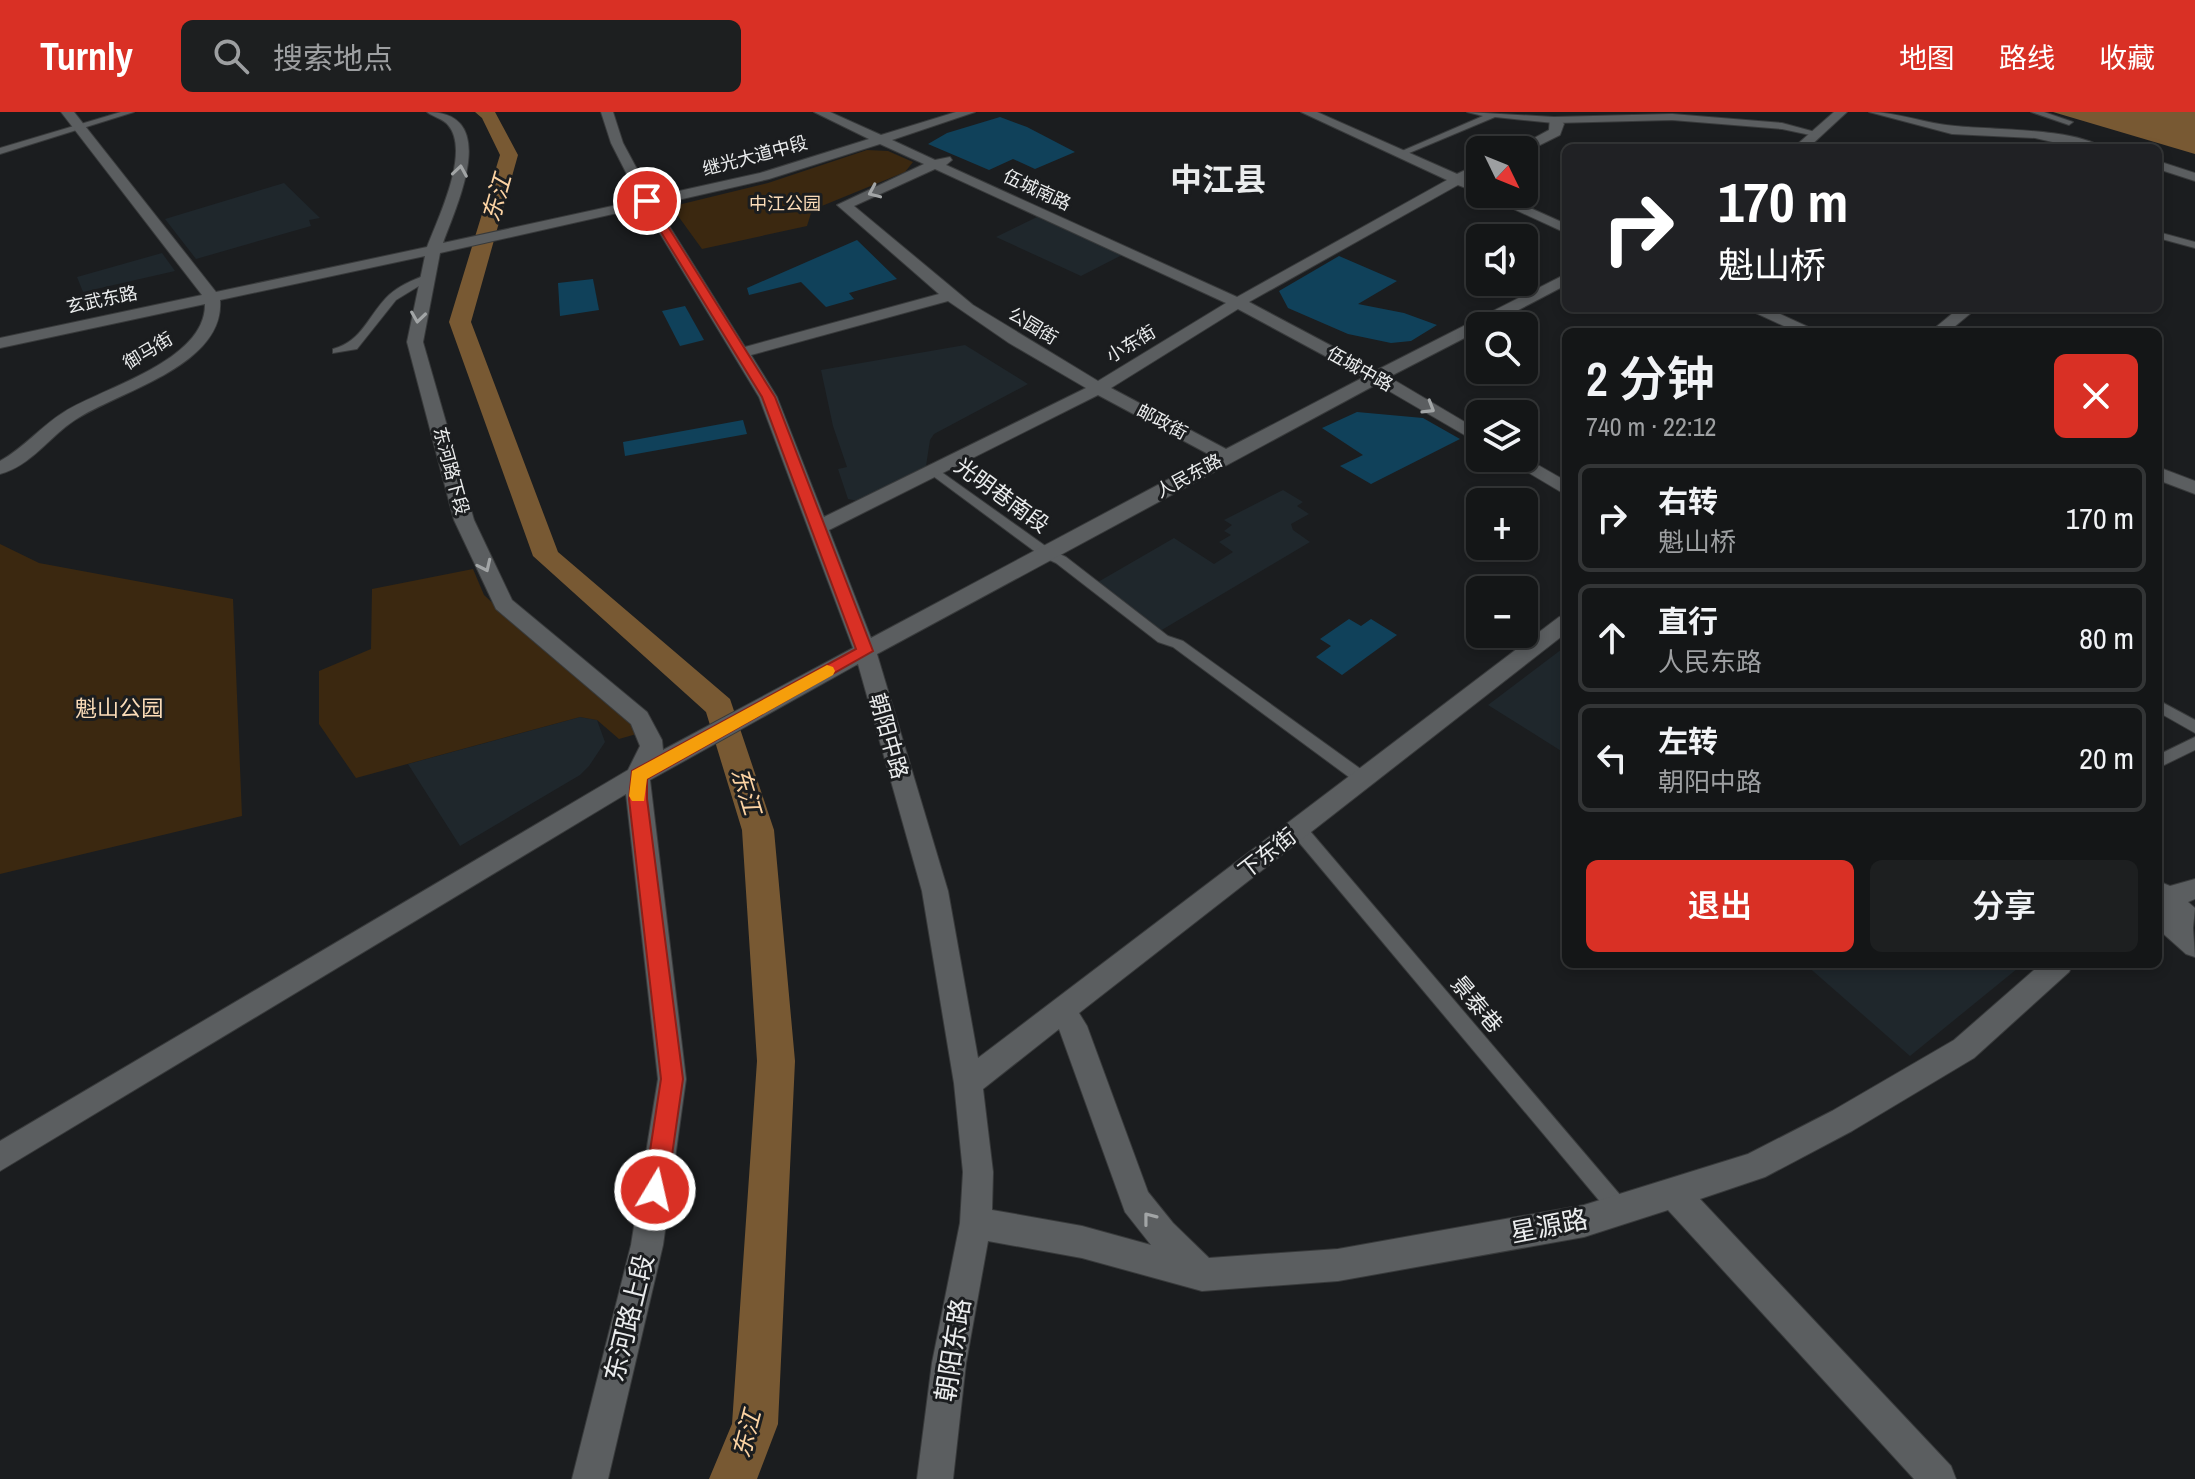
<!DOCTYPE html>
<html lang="zh">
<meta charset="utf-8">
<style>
body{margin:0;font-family:"Archivo Narrow","Noto Sans SC",sans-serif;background:#1d1f20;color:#f1f3f6;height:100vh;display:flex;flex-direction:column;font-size:30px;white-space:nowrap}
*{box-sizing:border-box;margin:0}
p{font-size:26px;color:#9d9fa1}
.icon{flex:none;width:44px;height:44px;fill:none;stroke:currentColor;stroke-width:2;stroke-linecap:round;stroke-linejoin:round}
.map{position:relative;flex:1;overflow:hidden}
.sheet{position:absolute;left:1562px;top:216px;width:600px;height:640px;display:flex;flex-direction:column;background:#141617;border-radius:12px;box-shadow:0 4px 12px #0003,0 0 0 2px #333536}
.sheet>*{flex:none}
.banner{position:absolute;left:1562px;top:32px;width:600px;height:168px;border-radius:12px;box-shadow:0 4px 12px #0003,0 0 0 2px #333536;background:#202124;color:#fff;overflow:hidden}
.needle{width:52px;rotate:133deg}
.controls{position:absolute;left:1466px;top:24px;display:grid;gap:16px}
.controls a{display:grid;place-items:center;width:72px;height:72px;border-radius:12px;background:#141617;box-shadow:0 4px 12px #0003,0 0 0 2px #333536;font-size:40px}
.pin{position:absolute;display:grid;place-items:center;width:68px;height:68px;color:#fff;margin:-34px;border:4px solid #fff;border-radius:50%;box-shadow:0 2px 8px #0007}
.me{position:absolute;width:88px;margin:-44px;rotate:9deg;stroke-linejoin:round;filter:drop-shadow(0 0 6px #0008)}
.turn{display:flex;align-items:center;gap:28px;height:168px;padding:0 24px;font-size:36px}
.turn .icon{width:104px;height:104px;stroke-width:2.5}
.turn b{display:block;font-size:56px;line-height:68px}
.round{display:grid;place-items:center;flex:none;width:84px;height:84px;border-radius:12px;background:#1d1f20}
.head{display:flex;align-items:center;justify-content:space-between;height:136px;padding:0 24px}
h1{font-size:48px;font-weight:600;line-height:60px}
.action{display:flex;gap:16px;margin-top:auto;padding:16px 24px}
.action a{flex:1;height:92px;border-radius:12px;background:#d93025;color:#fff;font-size:32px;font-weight:600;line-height:92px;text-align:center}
.action a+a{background:#1d1f20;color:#f1f3f6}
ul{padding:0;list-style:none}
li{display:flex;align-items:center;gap:24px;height:108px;margin:0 16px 12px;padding:0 8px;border:4px solid #333536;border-radius:12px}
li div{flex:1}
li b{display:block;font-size:30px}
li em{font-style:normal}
header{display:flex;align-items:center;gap:48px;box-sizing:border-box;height:112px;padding:0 40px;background:#d93025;color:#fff}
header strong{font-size:38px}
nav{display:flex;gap:44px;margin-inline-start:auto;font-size:28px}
.search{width:560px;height:72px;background:#1d1f20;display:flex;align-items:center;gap:20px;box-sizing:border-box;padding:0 28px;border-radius:12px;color:#9d9fa1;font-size:30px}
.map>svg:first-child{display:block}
.built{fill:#1f272c}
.green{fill:#3b2810}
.water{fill:#785933}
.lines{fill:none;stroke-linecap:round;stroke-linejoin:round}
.river{fill:#785933;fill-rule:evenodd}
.building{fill:#10415a}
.street-casing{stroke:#383a3b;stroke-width:2}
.secondary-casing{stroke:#383a3b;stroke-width:2}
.street{fill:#5b5e60;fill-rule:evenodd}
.secondary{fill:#5b5e60;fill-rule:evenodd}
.oneway{stroke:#a2a5a6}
.route{fill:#d93025;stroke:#8d1f18;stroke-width:2}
.slow{fill:#f59e0b}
.labels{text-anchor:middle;stroke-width:6;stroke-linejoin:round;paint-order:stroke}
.far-street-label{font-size:18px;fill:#eaeced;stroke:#1b1d1f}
.far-park-label{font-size:18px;fill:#fbdcb8;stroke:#1b1d1f}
.street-label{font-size:22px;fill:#eaeced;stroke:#1b1d1f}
.park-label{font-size:22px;fill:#fbdcb8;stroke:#1b1d1f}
.water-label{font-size:24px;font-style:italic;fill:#fcd3a3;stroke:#1b1d1f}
.near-street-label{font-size:26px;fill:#eaeced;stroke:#1b1d1f}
.far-town-label{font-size:32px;font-weight:bold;fill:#eaeced;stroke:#1b1d1f}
</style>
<header>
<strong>Turnly</strong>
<div class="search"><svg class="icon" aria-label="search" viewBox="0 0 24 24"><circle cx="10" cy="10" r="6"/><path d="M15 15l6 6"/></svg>搜索地点</div>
<nav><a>地图</a><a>路线</a><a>收藏</a></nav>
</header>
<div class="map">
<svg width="2195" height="1367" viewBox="0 0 2195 1367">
<rect width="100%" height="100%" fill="#1b1d1f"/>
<!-- built -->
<g class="built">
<path d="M284 71 320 106 309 108 311 114 196 147 165 107Z"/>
<path d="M1037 105 1122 143 1081 164 996 125Z"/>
<path d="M162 141 175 159 83 180 77 165Z"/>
<path d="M965 233 1028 272 934 322 930 328 926 354 858 389 848 387 838 357 847 355 833 314 821 258Z"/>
<path d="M1283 378 1303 390 1297 394 1309 402 1291 412 1293 418 1310 430 1160 519 1098 470 1174 426 1214 452 1233 440 1219 430 1231 423 1224 419 1232 413 1224 408Z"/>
<path d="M1566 534V642L1488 593Z"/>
<path d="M580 605 597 608 605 630 589 654 580 663 460 734 408 652Z"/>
<path d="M1805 852H2023L1910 944Z"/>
</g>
<!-- green -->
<g class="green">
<path d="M867 38 888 39 913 50 905 60 812 98 807 114 702 137 673 97 682 92 768 71Z"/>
<path d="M0 432 39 451 233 487 242 704 0 762Z"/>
<path d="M473 457 484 483 531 527 630 608 640 621 619 627 597 608 580 605 356 666 319 612V559L371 537 372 477Z"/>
</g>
<!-- water -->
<path class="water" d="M2053 0H2195V42Z"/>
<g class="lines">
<!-- river -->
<path class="river" d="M475 0H495L518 43 471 210 558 440 730 587 774 718 795 949 778 1312 757 1367H709L732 1312 757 949 742 718 706 600 533 444 449 210 500 43 482 6Z"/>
</g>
<!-- building -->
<g class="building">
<path d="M1000 5 1027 15 1075 40 1035 57 1013 47 989 58 928 32 947 21Z"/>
<path d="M857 128 897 167 849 181 854 187 826 195 801 170 749 183 747 176Z"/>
<path d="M1339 144 1397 169 1358 192 1404 201 1437 213 1411 229 1391 231 1348 222 1288 196 1279 179Z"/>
<path d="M593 167 599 198 560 204 558 171Z"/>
<path d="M685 194 704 228 680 234 662 199Z"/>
<path d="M1357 300 1423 306 1460 327 1371 372 1340 354 1363 343 1322 316Z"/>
<path d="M743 308 747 322 625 344 623 330Z"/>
<path d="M1349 507 1361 514 1371 507 1397 523 1342 563 1316 545 1331 534 1320 527Z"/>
</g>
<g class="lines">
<!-- street casing -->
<g class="street-casing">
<g id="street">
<path d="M121 0H134L0 42V36Z"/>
<path d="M1467 0 1554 5 1672 2 1782 11 1819 21 1815 24 1782 17 1672 8 1554 11 1495 5 1402 44 1395 42 1483 4Z"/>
<path d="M2031 0H2044L2073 10 2069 13Z"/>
<path d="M2158 120 2195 130V136L2158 126Z"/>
<path d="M423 164 432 166 396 188 357 237 333 241V237C363 229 368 203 389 183 399 174 411 169 423 164Z"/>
<path d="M933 354 1051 438 1066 445 1168 524 1183 529 1369 663 1371 667 1369 671H1357L1173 535 1158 530 1056 451 1041 444 929 361V355Z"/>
<path d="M2158 588 2195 608V621L2158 600Z"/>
<path d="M2195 625V638L2158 656V643Z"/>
<path d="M1298 711 1304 712 1627 1091 1630 1098 1627 1105 1620 1108 1613 1105 1292 722 1290 717 1292 712Z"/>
</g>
</g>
<!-- secondary casing -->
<g class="secondary-casing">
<g id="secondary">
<path d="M61 0H74L216 180 427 135C438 106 471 39 448 13 444 7 433 5 427 0 501 0 457 92 443 131L640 88 611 31 601 0H613L623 31 652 85 760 61 869 27 814 0H830L881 23 956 0H975L892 28 935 48 950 45 952 48 946 53 1237 185 1447 68 1301 0H1317L1457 62 1480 51V60L1468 67 1480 73 1481 82 1458 73 1249 190 1377 258 1566 162V173L1488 214H1480V218L1389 265 1480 319V332L1377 272 877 542 948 779 978 946 1559 505 1566 503V521L1079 901 1087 914 1148 1080 1173 1111 1209 1146 1338 1137 1584 1093 1748 1042 1832 999 1954 928 2041 852H2073L2069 860 1974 946 1852 1019 1765 1065 1700 1087 1951 1354 1956 1367H1914L1668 1098 1584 1125 1338 1169 1202 1179 1082 1146 988 1129 966 1251 953 1367H917L932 1251 960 1111 963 1060 954 971 922 779 858 552 650 668 686 967 663 1133 608 1367H572L631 1133 658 967 626 682 0 1059V1029L628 658 640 634 631 612 496 497 454 408 407 230 425 144 220 188C225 254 119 279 75 308 50 324 31 354 0 362V349C24 336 41 314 64 300 104 275 206 249 205 192L0 236V226L202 183ZM880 32 924 52 837 93 939 182 745 235 656 93 769 67ZM935 57 1226 191 1098 269 973 193 854 94ZM644 95 759 285 853 536 663 638 662 628 647 600 512 488 474 408 423 230 440 141ZM948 189 1009 231 1086 276 824 405 777 285 751 243ZM1238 197 1364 265 1226 337 1111 276ZM1098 283 1212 344 871 526 829 418ZM1059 917 1125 1100 1151 1133 1082 1114 992 1098 993 1060 983 977Z"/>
<path d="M1834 0H1847L1808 36H1793Z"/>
<path d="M1869 0C1899 0 1926 12 1955 14 1991 18 2075 16 2103 36H2079L2035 26 1952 22Z"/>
<path d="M1550 5H1558L1564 12 1560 23 1524 41V38H1512L1549 18Z"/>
<path d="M2158 49 2195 61V69L2158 57Z"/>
<path d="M1481 82H1499L1566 112V121Z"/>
<path d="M1745 196H1767L1819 220H1797Z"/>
<path d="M1959 196H1977L1948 220H1930Z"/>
<path d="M1524 345 1566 369V383L1504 346Z"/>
<path d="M2158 355 2195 369V382L2158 368Z"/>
<path d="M2195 767V787L2188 790 2195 796 2193 816 2195 845 2186 842 2158 817V769L2170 774Z"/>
</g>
</g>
<!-- street -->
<use href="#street" class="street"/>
<!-- secondary -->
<use href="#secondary" class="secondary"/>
</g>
<!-- one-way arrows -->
<defs><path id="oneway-chevron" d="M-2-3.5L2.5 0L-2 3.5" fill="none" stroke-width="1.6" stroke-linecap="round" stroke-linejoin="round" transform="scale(2)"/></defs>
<g class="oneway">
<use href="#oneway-chevron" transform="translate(460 59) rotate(-81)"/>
<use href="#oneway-chevron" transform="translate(874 80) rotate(156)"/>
<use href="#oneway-chevron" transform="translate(418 205) rotate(98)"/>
<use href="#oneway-chevron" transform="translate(1429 296) rotate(31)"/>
<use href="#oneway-chevron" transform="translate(485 454) rotate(65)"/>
<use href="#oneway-chevron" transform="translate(1149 1106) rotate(-128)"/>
</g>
<!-- route -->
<path class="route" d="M647 86 652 89 775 285 873 539 647 667V687L683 967 667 1078 664 1086 655 1089 647 1086 644 1078 661 967 629 687 632 659 856 537 762 285 642 89Z"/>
<!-- slow -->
<path class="slow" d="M827 553 833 555 835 559 833 563 647 667 644 689H632L629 684 632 659Z"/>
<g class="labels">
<!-- far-street labels -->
<g class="far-street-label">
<text transform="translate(755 44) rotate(-15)" y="6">继光大道中段</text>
<text transform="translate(1037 78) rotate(25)" y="6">伍城南路</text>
<text transform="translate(102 188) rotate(-12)" y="6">玄武东路</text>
<text transform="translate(1033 214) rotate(31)" y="6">公园街</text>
<text transform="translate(1131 232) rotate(-31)" y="6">小东街</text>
<text transform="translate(148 239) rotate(-31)" y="6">御马街</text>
<text transform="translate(1360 257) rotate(29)" y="6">伍城中路</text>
<text transform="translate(1162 310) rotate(28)" y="6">邮政街</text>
<text transform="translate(451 359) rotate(75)" y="6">东河路下段</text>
<text transform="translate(1189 364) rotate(-28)" y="6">人民东路</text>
</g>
<!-- far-park labels -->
<g class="far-park-label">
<text x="785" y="98">中江公园</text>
</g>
<!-- street labels -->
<g class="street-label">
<text transform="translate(1002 383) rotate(36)" y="8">光明巷南段</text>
<text transform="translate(889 624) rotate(74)" y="8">朝阳中路</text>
<text transform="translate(1267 741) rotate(-38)" y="8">下东街</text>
<text transform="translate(1477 892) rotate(50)" y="8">景泰巷</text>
</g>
<!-- park labels -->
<g class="park-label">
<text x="119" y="604">魁山公园</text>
</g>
<!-- water labels -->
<g class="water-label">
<text transform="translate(497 86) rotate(-74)" y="8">东江</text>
<text transform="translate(746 679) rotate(73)" y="8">东江</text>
<text transform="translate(747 1322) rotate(-75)" y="8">东江</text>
</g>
<!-- near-street labels -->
<g class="near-street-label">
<text transform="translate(1549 1114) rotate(-11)" y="9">星源路</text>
<text transform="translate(629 1206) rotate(-76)" y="9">东河路上段</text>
<text transform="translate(953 1238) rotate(-81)" y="9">朝阳东路</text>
</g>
<!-- far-town labels -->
<g class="far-town-label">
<text x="1218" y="79">中江县</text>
</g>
</g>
</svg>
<div class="controls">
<a><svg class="needle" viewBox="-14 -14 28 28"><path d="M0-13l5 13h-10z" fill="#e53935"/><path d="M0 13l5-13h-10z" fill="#9d9fa1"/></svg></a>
<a><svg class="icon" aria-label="sound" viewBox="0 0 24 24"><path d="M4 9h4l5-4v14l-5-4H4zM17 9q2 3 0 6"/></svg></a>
<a><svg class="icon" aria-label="search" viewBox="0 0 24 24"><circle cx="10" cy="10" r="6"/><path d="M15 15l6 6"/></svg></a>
<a><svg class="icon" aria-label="layers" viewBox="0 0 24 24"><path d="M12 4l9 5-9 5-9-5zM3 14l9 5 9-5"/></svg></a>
<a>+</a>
<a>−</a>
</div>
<div class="pin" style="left:647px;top:89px;background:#d93025"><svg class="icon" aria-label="arrive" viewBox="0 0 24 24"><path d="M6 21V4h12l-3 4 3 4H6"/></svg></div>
<svg class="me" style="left:655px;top:1078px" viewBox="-20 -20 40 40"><circle r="17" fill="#d93025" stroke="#fff" stroke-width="3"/><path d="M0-11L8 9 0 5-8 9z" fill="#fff"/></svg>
<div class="banner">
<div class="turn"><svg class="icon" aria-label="right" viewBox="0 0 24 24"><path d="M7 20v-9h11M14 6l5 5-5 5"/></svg><div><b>170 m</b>魁山桥</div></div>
</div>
<section class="sheet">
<div class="head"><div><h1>2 分钟</h1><p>740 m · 22:12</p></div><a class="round" style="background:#d93025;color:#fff"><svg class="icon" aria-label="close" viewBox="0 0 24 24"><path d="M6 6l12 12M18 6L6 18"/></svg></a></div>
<ul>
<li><svg class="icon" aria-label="right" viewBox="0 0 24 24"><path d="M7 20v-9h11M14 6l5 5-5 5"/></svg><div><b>右转</b><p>魁山桥</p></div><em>170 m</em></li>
<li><svg class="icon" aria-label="ahead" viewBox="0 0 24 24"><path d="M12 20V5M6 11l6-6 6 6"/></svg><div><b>直行</b><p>人民东路</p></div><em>80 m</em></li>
<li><svg class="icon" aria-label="left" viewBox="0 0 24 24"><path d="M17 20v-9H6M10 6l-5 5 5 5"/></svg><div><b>左转</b><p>朝阳中路</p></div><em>20 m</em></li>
</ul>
<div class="action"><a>退出</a><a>分享</a></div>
</section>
</div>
